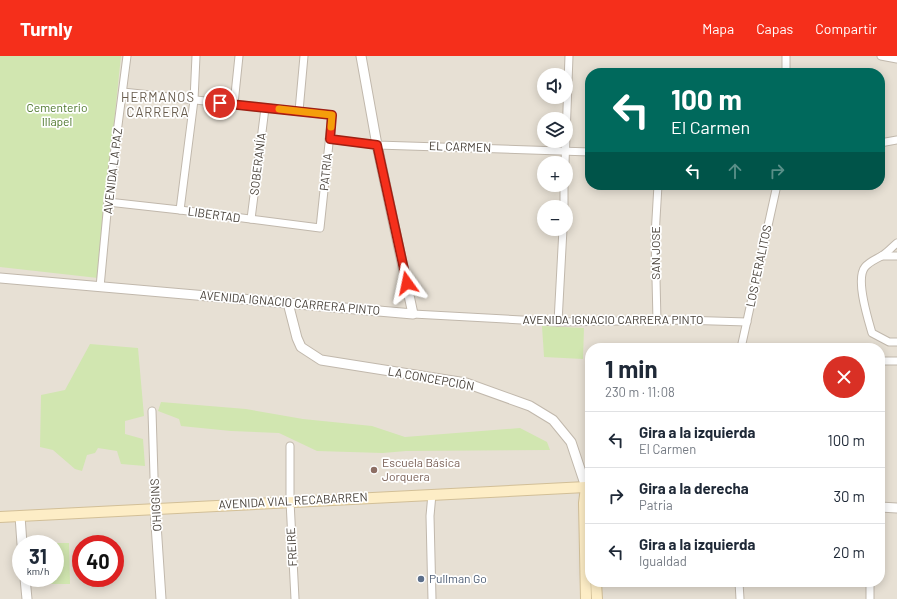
<!DOCTYPE html>
<html lang="es">
<meta charset="utf-8">
<style>
body{margin:0;font-family:Barlow,sans-serif;background:#f6f6f7;color:#1f2937;height:100vh;display:flex;flex-direction:column;font-size:15px;white-space:nowrap}
*{box-sizing:border-box;margin:0}
p{font-size:13px;color:#747a83}
.icon{flex:none;width:22px;height:22px;fill:none;stroke:currentColor;stroke-width:2;stroke-linecap:round;stroke-linejoin:round}
.map{position:relative;flex:1;overflow:hidden}
.drawer{position:absolute;left:585px;top:287px;width:300px;height:244px;display:flex;flex-direction:column;background:#fff;border-radius:16px;box-shadow:0 2px 10px #0003}
.drawer>*{flex:none}
.guide{position:absolute;left:585px;top:12px;width:300px;height:122px;border-radius:16px;box-shadow:0 2px 10px #0003;background:#00695c;color:#fff;overflow:hidden}
.buttons{position:absolute;left:537px;top:12px;display:grid;gap:8px}
.buttons a{display:grid;place-items:center;width:36px;height:36px;border-radius:50%;background:#fff;box-shadow:0 2px 10px #0003;font-size:20px}
.speed{position:absolute;left:12px;top:479px;display:flex;gap:8px;font-size:20px;font-weight:700;text-align:center}
.speed>*{display:grid;place-content:center;width:52px;height:52px;border-radius:50%;background:#fff;box-shadow:0 2px 10px #0003;line-height:1}
.speed small{font-size:10px;font-weight:400}
.speed .limit{border:6px solid #d22;background:#fff;color:#111}
.pin{position:absolute;display:grid;place-items:center;width:34px;height:34px;color:#fff;margin:-17px;border:2px solid #fff;border-radius:50%;box-shadow:0 1px 4px #0007}
.me{position:absolute;width:44px;margin:-22px;rotate:348deg;stroke-linejoin:round;filter:drop-shadow(0 0 3px #0008)}
.turn{display:flex;align-items:center;gap:14px;height:84px;padding:0 20px;font-size:18px}
.turn .icon{width:52px;height:52px;stroke-width:2.5}
.turn b{display:block;font-size:28px;line-height:34px}
.lanes{display:flex;align-items:center;height:38px;padding:0 20px;background:#0003;justify-content:center;gap:20px;direction:ltr}
.lanes .off{opacity:.35}
.round{display:grid;place-items:center;flex:none;width:42px;height:42px;border-radius:21px;background:#f6f6f7}
.headline{display:flex;align-items:center;justify-content:space-between;height:68px;padding:0 20px}
h1{font-size:24px;font-weight:700;line-height:30px}
ul{padding:0;list-style:none}
li{display:flex;align-items:center;gap:12px;height:56px;padding:0 20px;border-top:1px solid #e0e1e3}
li div{flex:1}
li b{display:block;font-size:15px}
li em{font-style:normal}
header{display:flex;align-items:center;gap:24px;box-sizing:border-box;height:56px;padding:0 20px;background:#f52f1b;color:#fff}
header strong{font-size:19px}
nav{display:flex;gap:22px;margin-inline-start:auto;font-size:14px}
.map>svg:first-child{display:block}
.residential{fill:#e7e0d4;fill-rule:evenodd}
.green{fill:#d1e6b0}
.lines{fill:none;stroke-linecap:round;stroke-linejoin:round}
.minor-casing{stroke:#c1b8ac;stroke-width:9}
.tertiary-casing{stroke:#c1b8ac;stroke-width:11}
.secondary-casing{stroke:#d2bf97;stroke-width:12}
.minor{stroke:#fff;stroke-width:7}
.tertiary{stroke:#fff;stroke-width:9}
.secondary{stroke:#fdedc6;stroke-width:10}
.route-casing{stroke:#9f1f12;stroke-width:10}
.route{stroke:#f52f1b;stroke-width:7}
.slow{stroke:#f59e0b;stroke-width:7}
.education-dot{fill:#8d6e63;stroke:#fff;stroke-width:1.5}
.service-dot{fill:#5c6f8a;stroke:#fff;stroke-width:1.5}
.labels{text-anchor:middle;stroke-width:3.5;stroke-linejoin:round;paint-order:stroke}
.park-label{font-size:12px;fill:#4b762a;stroke:#fff}
.street-label{font-size:12px;fill:#453e36;stroke:#fff}
.education-label{font-size:12px;fill:#785e54;stroke:#fff;text-anchor:start}
.service-label{font-size:12px;fill:#4e5e75;stroke:#fff;text-anchor:start}
.neighbourhood-label{font-size:13px;letter-spacing:1px;fill:#685c4d;stroke:#fff}
</style>
<header>
<strong>Turnly</strong>
<nav><a>Mapa</a><a>Capas</a><a>Compartir</a></nav>
</header>
<div class="map">
<svg width="897" height="543" viewBox="0 0 897 543">
<rect width="100%" height="100%" fill="#f3eee6"/>
<!-- residential -->
<path class="residential" d="M0 0H897V543H0ZM590 17H880V129H590ZM544 19H566V41H544ZM544 63H566V85H544ZM544 107H566V129H544ZM544 151H566V173H544ZM590 292H880V526H590ZM21 488H55V522H21ZM81 488H115V522H81Z"/>
<!-- green -->
<g class="green">
<path d="M0 0H121L98 222 0 211Z"/>
<path d="M542 270 584 272 583 303 544 301Z"/>
<path d="M90 288 138 292 144 360 125 365V378L143 383 145 410 121 408 117 395 98 392 95 397 87 399 82 415 75 413 53 394 40 391 41 339 65 334Z"/>
<path d="M161 346 246 353 303 363 372 370 405 381 520 372 547 386 550 394 406 395 383 397 317 395 279 377 231 375 181 370 179 363 158 355Z"/>
<path d="M48 487H69L70 528H49V522H55V488Z"/>
</g>
<g class="lines">
<!-- minor casing -->
<g class="minor-casing">
<g id="minor">
<path d="M881 0 897 3"/>
<path d="M786 17V0"/>
<path d="M234 48 239 0"/>
<path d="M299 55 304 0"/>
<path d="M329 83 377 89 590 96"/>
<path d="M880 87 897 84"/>
<path d="M565 107 569 0"/>
<path d="M108 146 180 154 320 172 332 59 123 36"/>
<path d="M564 151V129"/>
<path d="M180 154 194 44 196 0"/>
<path d="M251 163 265 52"/>
<path d="M897 187C892 191 888 196 883 199 877 203 870 205 865 211 855 223 868 263 872 277L889 286H897"/>
<path d="M882 200H897"/>
<path d="M100 231 108 146 127 0"/>
<path d="M413 258 558 266 681 264 747 266"/>
<path d="M657 265 655 180 658 129"/>
<path d="M558 266 563 173"/>
<path d="M741 292 777 129"/>
<path d="M880 305H897"/>
<path d="M152 355 155 453"/>
<path d="M290 390V445L295 543"/>
<path d="M432 438 430 460 432 543"/>
<path d="M739 526 740 543"/>
<path d="M870 526V543"/>
</g>
</g>
<!-- tertiary casing -->
<g class="tertiary-casing">
<g id="tertiary">
<path d="M0 222 413 258 377 89 361 0"/>
<path d="M288 247 297 282 301 291 321 304 466 327 530 350 553 364 571 386 586 431 590 429"/>
<path d="M880 451 897 452"/>
<path d="M155 453 161 543"/>
<path d="M20 460 22 488"/>
<path d="M25 522 27 543"/>
</g>
</g>
<!-- secondary casing -->
<g class="secondary-casing">
<g id="secondary">
<path d="M0 461 586 431"/>
<path d="M596 526 597 543"/>
<path d="M586 543 584 447 586 431"/>
</g>
</g>
<!-- minor -->
<use href="#minor" class="minor"/>
<!-- tertiary -->
<use href="#tertiary" class="tertiary"/>
<!-- secondary -->
<use href="#secondary" class="secondary"/>
</g>
<g class="lines">
<!-- route casing -->
<g class="route-casing">
<path id="route" d="M220 47 332 59 330 83 377 89 407 227"/>
</g>
<!-- route -->
<use href="#route" class="route"/>
<!-- slow -->
<path class="slow" d="M279 53 332 59 331 71"/>
</g>
<!-- markers -->
<circle class="education-dot" cx="374" cy="414" r="4"/>
<circle class="service-dot" cx="421" cy="523" r="4"/>
<g class="labels">
<!-- park labels -->
<g class="park-label">
<text x="57" y="56">Cementerio<tspan x="57" dy="14">Illapel</tspan></text>
</g>
<!-- street labels -->
<g class="street-label">
<text transform="translate(460 91) rotate(2)" y="4">EL CARMEN</text>
<text transform="translate(258 108) rotate(-83)" y="4">SOBERANÍA</text>
<text transform="translate(113 115) rotate(-83)" y="4">AVENIDA LA PAZ</text>
<text transform="translate(326 116) rotate(-84)" y="4">PATRIA</text>
<text transform="translate(214 159) rotate(8)" y="4">LIBERTAD</text>
<text transform="translate(656 197) rotate(-90)" y="4">SAN JOSE</text>
<text transform="translate(759 210) rotate(-78)" y="4">LOS PERALITOS</text>
<text transform="translate(290 247) rotate(5)" y="4">AVENIDA IGNACIO CARRERA PINTO</text>
<text x="613" y="268">AVENIDA IGNACIO CARRERA PINTO</text>
<text transform="translate(431 323) rotate(10)" y="4">LA CONCEPCIÓN</text>
<text transform="translate(293 445) rotate(-3)" y="4">AVENIDA VIAL RECABARREN</text>
<text transform="translate(156 449) rotate(-93)" y="4">O'HIGGINS</text>
<text transform="translate(292 491) rotate(-93)" y="4">FREIRE</text>
</g>
<!-- education labels -->
<g class="education-label">
<text x="382" y="411">Escuela Básica<tspan x="382" dy="14">Jorquera</tspan></text>
</g>
<!-- service labels -->
<g class="service-label">
<text x="429" y="527">Pullman Go</text>
</g>
<!-- neighbourhood labels -->
<g class="neighbourhood-label">
<text x="158" y="46">HERMANOS<tspan x="158" dy="15">CARRERA</tspan></text>
</g>
</g>
</svg>
<div class="buttons">
<a><svg class="icon" aria-label="sound" viewBox="0 0 24 24"><path d="M4 9h4l5-4v14l-5-4H4zM17 9q2 3 0 6"/></svg></a>
<a><svg class="icon" aria-label="layers" viewBox="0 0 24 24"><path d="M12 4l9 5-9 5-9-5zM3 14l9 5 9-5"/></svg></a>
<a>+</a>
<a>−</a>
</div>
<div class="speed"><div>31<small>km/h</small></div><div class="limit">40</div></div>
<div class="pin" style="left:220px;top:47px;background:#d93025"><svg class="icon" aria-label="arrive" viewBox="0 0 24 24"><path d="M6 21V4h12l-3 4 3 4H6"/></svg></div>
<svg class="me" style="left:407px;top:227px" viewBox="-20 -20 40 40"><path d="M0-17L14 15 0 8-14 15z" fill="#f52f1b" stroke="#fff" stroke-width="4"/></svg>
<div class="guide">
<div class="turn"><svg class="icon" aria-label="left" viewBox="0 0 24 24"><path d="M17 20v-9H6M10 6l-5 5 5 5"/></svg><div><b>100 m</b>El Carmen</div></div>
<div class="lanes"><svg class="icon" aria-label="left" viewBox="0 0 24 24"><path d="M17 20v-9H6M10 6l-5 5 5 5"/></svg><svg class="icon off" aria-label="ahead" viewBox="0 0 24 24"><path d="M12 20V5M6 11l6-6 6 6"/></svg><svg class="icon off" aria-label="right" viewBox="0 0 24 24"><path d="M7 20v-9h11M14 6l5 5-5 5"/></svg></div>
</div>
<section class="drawer">
<div class="headline"><div><h1>1 min</h1><p>230 m · 11:08</p></div><a class="round" style="background:#d93025;color:#fff"><svg class="icon" aria-label="close" viewBox="0 0 24 24"><path d="M6 6l12 12M18 6L6 18"/></svg></a></div>
<ul>
<li><svg class="icon" aria-label="left" viewBox="0 0 24 24"><path d="M17 20v-9H6M10 6l-5 5 5 5"/></svg><div><b>Gira a la izquierda</b><p>El Carmen</p></div><em>100 m</em></li>
<li><svg class="icon" aria-label="right" viewBox="0 0 24 24"><path d="M7 20v-9h11M14 6l5 5-5 5"/></svg><div><b>Gira a la derecha</b><p>Patria</p></div><em>30 m</em></li>
<li><svg class="icon" aria-label="left" viewBox="0 0 24 24"><path d="M17 20v-9H6M10 6l-5 5 5 5"/></svg><div><b>Gira a la izquierda</b><p>Igualdad</p></div><em>20 m</em></li>
</ul>
</section>
</div>
